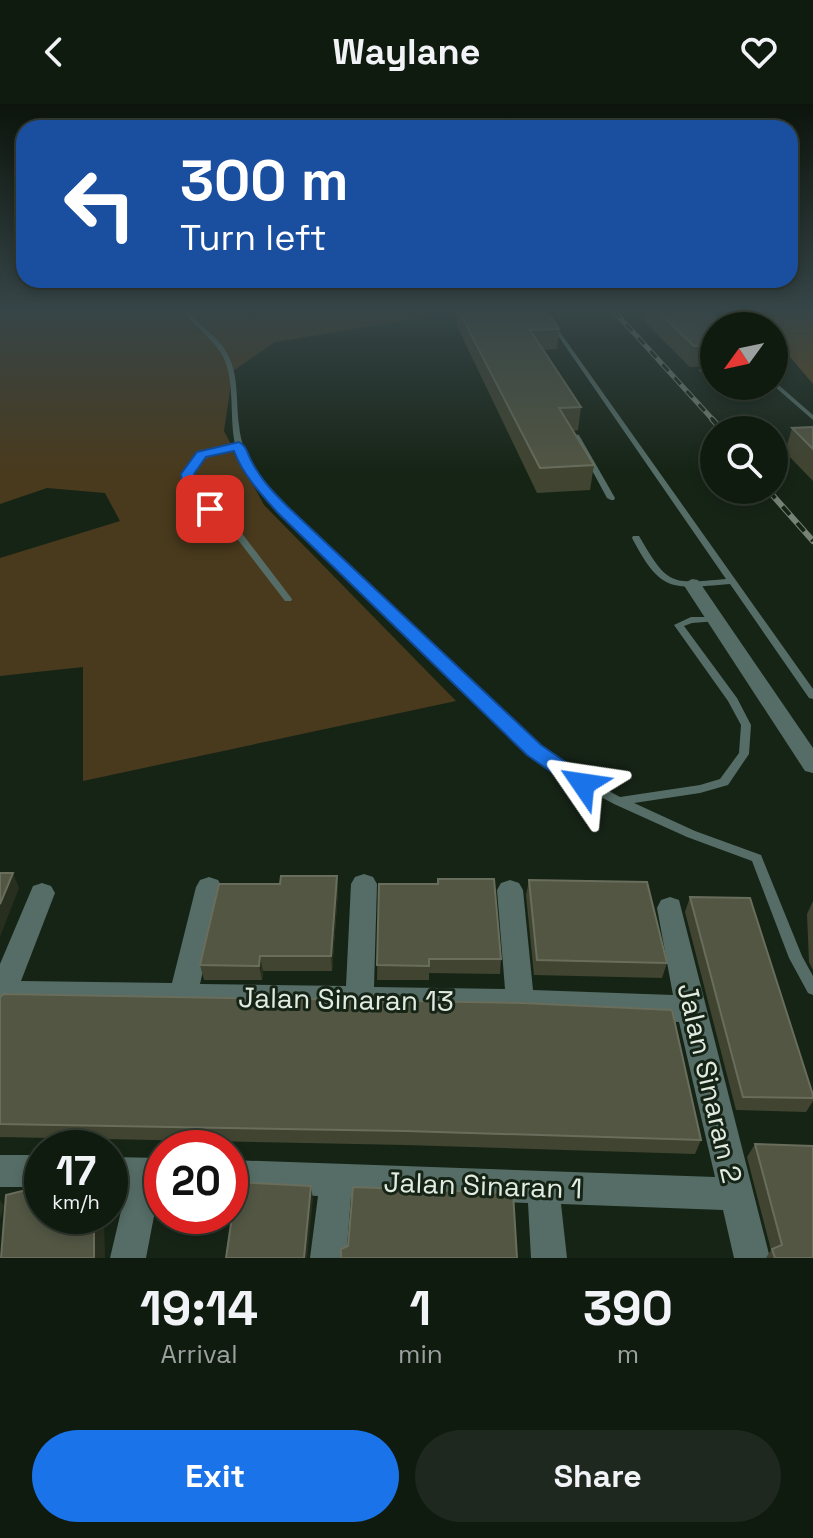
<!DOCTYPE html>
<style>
body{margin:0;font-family:"Space Grotesk",sans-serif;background:#1e281e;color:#f1f3f6;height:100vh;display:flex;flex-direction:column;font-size:30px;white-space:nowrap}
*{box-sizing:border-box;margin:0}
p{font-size:26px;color:#9ca19f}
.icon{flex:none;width:44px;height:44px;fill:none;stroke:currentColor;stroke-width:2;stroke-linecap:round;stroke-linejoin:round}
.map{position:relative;height:1154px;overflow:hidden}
.side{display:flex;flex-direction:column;background:#101b10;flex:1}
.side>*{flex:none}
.guide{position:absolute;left:16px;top:16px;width:782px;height:168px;border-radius:24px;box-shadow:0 4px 12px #0003,0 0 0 2px #303930;background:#1a4fa0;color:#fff;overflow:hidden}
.needle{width:52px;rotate:237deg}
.fabs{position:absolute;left:700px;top:208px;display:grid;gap:16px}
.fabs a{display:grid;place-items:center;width:88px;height:88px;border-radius:50%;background:#101b10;box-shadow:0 4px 12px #0003,0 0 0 2px #303930;font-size:40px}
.speed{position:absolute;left:24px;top:1026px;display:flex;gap:16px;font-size:40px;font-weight:700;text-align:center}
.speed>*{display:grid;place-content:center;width:104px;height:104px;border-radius:50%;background:#101b10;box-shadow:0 4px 12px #0003,0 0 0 2px #303930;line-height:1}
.speed small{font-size:20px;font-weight:400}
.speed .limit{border:12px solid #d22;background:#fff;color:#111}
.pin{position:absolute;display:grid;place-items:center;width:68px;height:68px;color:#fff;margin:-34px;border-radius:16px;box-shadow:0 4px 12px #0006}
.me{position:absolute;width:88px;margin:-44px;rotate:302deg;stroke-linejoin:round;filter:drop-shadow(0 0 6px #0008)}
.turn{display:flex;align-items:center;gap:28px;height:168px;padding:0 32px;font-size:36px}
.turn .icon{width:104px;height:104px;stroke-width:2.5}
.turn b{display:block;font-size:56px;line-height:68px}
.eta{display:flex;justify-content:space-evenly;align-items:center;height:136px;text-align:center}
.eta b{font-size:48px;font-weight:600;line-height:56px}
.primary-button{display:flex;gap:16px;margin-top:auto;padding:16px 32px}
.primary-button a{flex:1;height:92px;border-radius:48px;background:#1a73e8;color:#fff;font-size:32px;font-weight:600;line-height:92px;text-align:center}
.primary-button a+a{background:#1e281e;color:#f1f3f6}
header{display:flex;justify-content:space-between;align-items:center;height:104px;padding:0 32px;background:#101b10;font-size:36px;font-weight:600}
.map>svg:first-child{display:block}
.green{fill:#493a1d}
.forest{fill:#604a1e}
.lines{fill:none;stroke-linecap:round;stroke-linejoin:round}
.service{fill:#556d66;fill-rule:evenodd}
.minor{fill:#556d66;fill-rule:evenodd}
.rail-far1-casing{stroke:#768275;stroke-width:5}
.rail-casing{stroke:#768275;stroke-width:6}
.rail-far1{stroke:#162416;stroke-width:3;stroke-dasharray:9;stroke-linecap:butt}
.rail{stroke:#162416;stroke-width:4;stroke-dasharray:11;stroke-linecap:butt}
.wall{fill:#414430}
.shaded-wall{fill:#292f1e}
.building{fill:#525643;stroke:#696d5c;stroke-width:2}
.route{fill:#1a73e8;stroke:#114b97;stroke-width:2}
.labels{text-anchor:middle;stroke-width:6;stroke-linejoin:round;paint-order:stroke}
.near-street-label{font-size:28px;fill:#e2ebe1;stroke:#162416}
</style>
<header><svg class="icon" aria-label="back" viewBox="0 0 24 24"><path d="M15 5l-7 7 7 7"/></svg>Waylane<svg class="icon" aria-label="heart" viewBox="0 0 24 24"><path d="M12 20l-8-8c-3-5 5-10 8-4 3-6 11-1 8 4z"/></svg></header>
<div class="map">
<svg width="813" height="1154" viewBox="0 0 813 1154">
<rect width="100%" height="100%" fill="#162416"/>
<!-- green -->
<path class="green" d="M0 207H418L421 214 275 238 233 267 224 327 264 401 456 597 83 677V563L0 572V454L120 417 105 389 47 384 0 400Z"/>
<!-- forest -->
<path class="forest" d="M751 207H813V280L774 234V222H764Z"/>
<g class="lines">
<!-- service -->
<g class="service">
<path d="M183 207H188C200 223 221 234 229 253 239 274 236 299 239 321 241 345 252 364 266 383L512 619 557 659 620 693 700 681 720 675 739 649 741 621 728 597 674 521 691 513H718L720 515 718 517 692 519 684 522 737 594 751 621 749 650 728 681 700 689 634 699 695 727 761 751 802 852 813 872V891L808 889 789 854 752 757 687 733 614 700 549 665 504 625 260 387 246 364 237 344C217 348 202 353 191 370L194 385 241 428 292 495 291 497H285L235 432 187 388 183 370C198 349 211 345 235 340 229 313 236 273 221 249 211 233 194 222 183 207Z"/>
<path d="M541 207H545L813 585V595L809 594 730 480C671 485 661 489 632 434L633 432H639C668 482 670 480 726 475Z"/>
<path d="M714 263V267L701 268 698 266Z"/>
<path d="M774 277 813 311V316L774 282Z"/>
<path d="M574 330 579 331 615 394 614 396H611L607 394 573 331Z"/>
</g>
<!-- minor -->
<g class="minor">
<path d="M692 475 698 476 813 644V669L805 667 683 480Z"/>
<path d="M364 770 373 773 377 780 374 883 505 885 497 786 501 779 510 776 519 779 523 786 533 886 673 891 657 804 661 796 670 793 679 796 770 1154H734L723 1106 561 1100 567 1154H531L528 1099 351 1093 346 1154H310L318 1092 230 1088V1056L715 1073 679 918 520 911 11 902 0 908V860L33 782 42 779 51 782 55 789 21 877 172 879 196 783 200 776 209 773 218 776 222 783 200 880 346 882 351 780 355 773Z"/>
<rect x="0" y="1051" width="42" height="32"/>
<path d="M110 1053 162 1054V1086H159L146 1154H110L126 1086 110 1085Z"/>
</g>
<!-- rail-far1 casing -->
<g class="rail-far1-casing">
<path id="rail-far1" d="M614 207 714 317"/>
</g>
<!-- rail casing -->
<g class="rail-casing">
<g id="rail">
<path d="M712 315 722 326"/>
<path d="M768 386 813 437"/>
</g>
</g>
<!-- rail-far1 -->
<use href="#rail-far1" class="rail-far1"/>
<!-- rail -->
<use href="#rail" class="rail"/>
</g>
<!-- wall -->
<g class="wall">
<path d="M457 207H547L559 225 557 245 543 246 581 303 578 326 573 327 594 361 590 386 537 389 457 222Z"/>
<path d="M646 207H707L714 222V262L690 263 644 217Z"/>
<path d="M813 323V377L785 348 792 324Z"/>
<path d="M337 772 338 787 332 867H263L262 876H204L200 861 280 780Z"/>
<path d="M529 776 667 859 662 874 534 871 526 791Z"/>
<path d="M379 780 501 855 500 870 429 869V876H377Z"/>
<path d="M690 793 813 991V997L806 1008 736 1006 685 808Z"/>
<path d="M813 797V866L809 858 807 810Z"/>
<path d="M0 893 701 1036 695 1050 406 1041 0 1033Z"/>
<path d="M755 1040 813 1154H766L771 1146 747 1053Z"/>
</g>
<!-- shaded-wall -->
<g class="shaded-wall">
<path d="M13 769 19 784 0 833V800Z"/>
<path d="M337 772 338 787 332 867 331 852Z"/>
<path d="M260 852 263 867 262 876 259 862Z"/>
<path d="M311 1082 313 1095 307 1154H304Z"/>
<path d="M0 1096 4 1102 0 1115Z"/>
<path d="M94 1112H104L105 1154H94Z"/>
</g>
<!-- building -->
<g class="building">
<path d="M459 207H547L559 225 530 226 581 303 559 304 594 361 540 364Z"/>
<path d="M657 207H707L725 222H714V241L694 242Z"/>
<path d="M813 323V345L792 324Z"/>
<path d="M0 769H13L0 800Z"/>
<path d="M281 772H337L331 852H260L259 862 200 861 219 780H280Z"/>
<path d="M438 775H494L501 855H429V862L377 861 379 780H438Z"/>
<path d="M529 776 647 778 667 859 537 856Z"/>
<path d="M690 793 750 794 813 991V994L743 993Z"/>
<path d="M4 890 522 899 672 906 701 1036 406 1027 0 1020V893Z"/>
<path d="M755 1040 813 1042V1154H775L772 1145 782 1141Z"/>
<path d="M237 1078 311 1082 304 1154H226Z"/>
<path d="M42 1082V1112H94V1154H1L6 1091Z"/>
<path d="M353 1083 513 1089 517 1154H341V1145L348 1142Z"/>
</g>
<!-- sky -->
<linearGradient id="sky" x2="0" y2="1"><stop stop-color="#0c140c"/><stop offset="0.56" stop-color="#364547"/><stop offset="1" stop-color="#364547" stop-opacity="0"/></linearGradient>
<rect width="813" height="368" fill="url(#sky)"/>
<!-- route -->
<path class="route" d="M239 338C248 343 247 351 253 360 262 377 275 390 288 403L541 641 590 675 594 680 590 685H576L527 651 278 409C261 390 243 371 234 347L206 353 194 370 196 385 215 402V408H205L183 386 181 370 197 348Z"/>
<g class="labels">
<!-- near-street labels -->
<g class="near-street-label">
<text transform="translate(346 895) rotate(1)" y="10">Jalan Sinaran 13</text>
<text transform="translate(710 979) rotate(77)" y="10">Jalan Sinaran 2</text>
<text transform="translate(483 1081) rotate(2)" y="10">Jalan Sinaran 1</text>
</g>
</g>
</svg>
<div class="fabs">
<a><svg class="needle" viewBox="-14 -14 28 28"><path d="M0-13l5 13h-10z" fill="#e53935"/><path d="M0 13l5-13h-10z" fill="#9ca19f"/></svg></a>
<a><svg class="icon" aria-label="search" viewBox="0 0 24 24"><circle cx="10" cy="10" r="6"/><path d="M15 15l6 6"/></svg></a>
</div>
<div class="speed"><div>17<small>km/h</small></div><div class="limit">20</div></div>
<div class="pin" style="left:210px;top:405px;background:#d93025"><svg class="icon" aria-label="arrive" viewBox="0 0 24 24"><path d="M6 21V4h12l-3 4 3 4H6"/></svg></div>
<svg class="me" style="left:583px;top:680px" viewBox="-20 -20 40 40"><path d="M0-17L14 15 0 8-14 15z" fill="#1a73e8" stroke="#fff" stroke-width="4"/></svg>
<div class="guide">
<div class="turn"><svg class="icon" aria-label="left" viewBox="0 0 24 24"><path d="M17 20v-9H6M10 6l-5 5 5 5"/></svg><div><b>300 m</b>Turn left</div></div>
</div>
</div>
<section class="side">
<div class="eta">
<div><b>19:14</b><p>Arrival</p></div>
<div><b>1</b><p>min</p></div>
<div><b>390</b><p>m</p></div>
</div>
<div class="primary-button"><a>Exit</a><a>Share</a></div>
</section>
